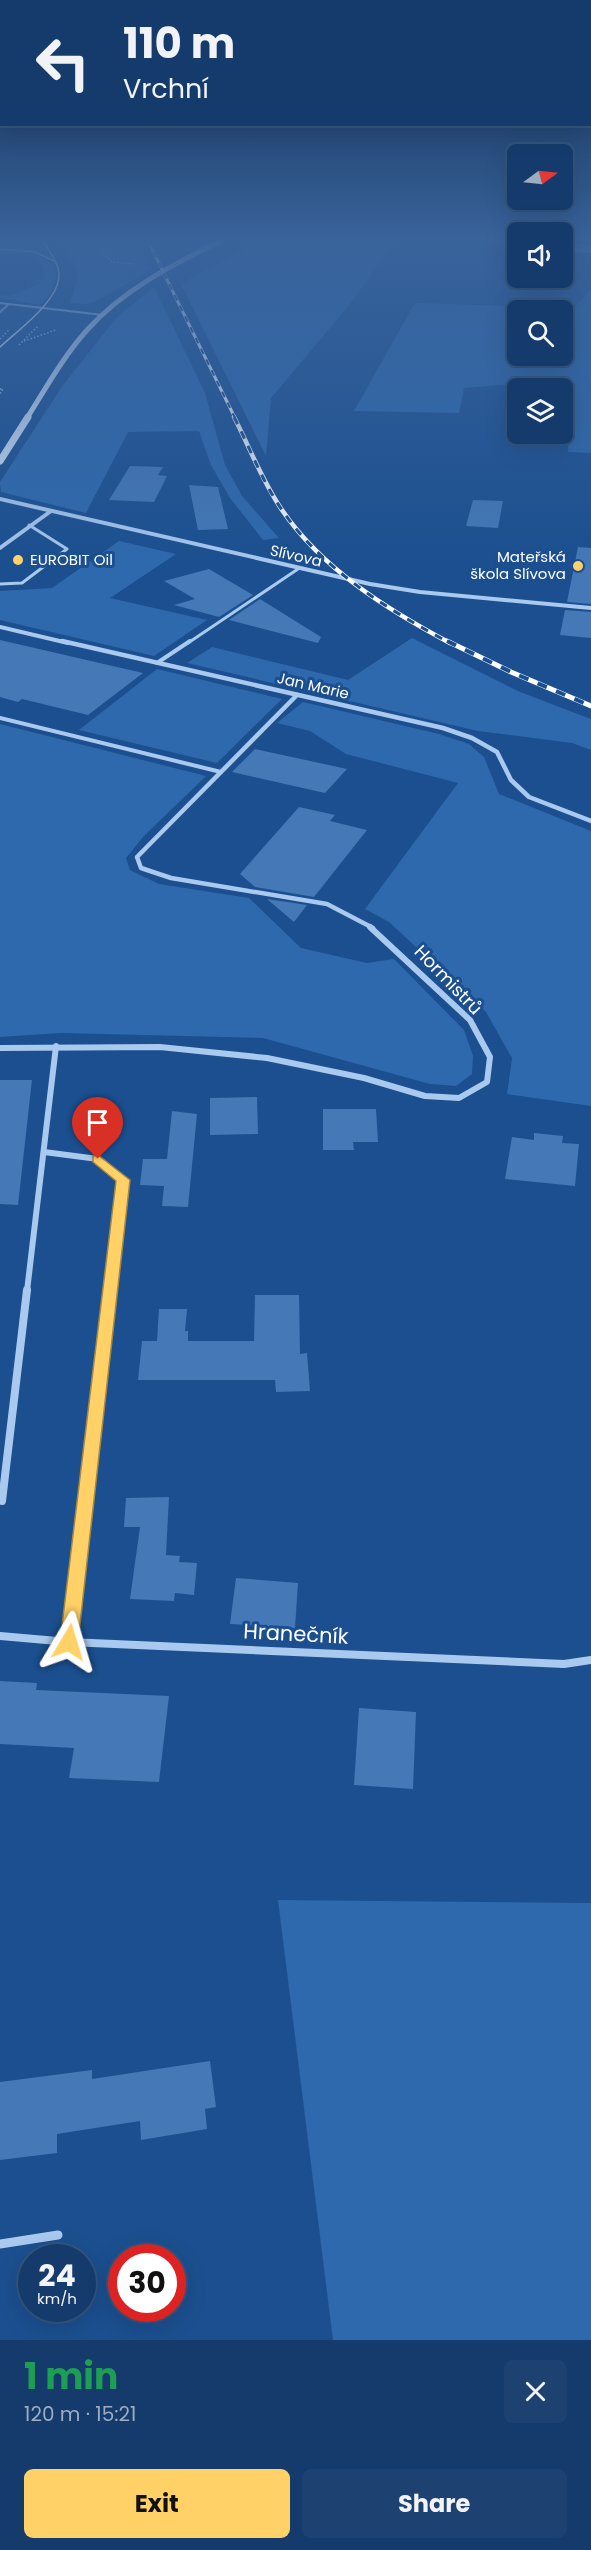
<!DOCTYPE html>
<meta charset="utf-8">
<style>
body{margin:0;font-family:Poppins,sans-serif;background:#1d4271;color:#f1f3f6;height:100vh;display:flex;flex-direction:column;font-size:22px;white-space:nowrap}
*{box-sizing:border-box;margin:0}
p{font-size:20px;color:#9dadc1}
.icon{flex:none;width:33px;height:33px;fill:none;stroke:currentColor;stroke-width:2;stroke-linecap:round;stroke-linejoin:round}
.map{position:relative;height:2340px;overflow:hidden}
.details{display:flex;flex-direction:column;background:#143b6b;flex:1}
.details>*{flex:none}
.guide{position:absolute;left:0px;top:0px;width:591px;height:126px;box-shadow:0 6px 24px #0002,0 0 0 2px #33557e;background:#143b6b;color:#f1f3f6;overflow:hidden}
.needle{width:39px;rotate:75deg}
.tools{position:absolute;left:507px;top:144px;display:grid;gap:12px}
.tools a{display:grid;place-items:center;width:66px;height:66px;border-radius:9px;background:#143b6b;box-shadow:0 6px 24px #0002,0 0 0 2px #33557e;font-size:30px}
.speed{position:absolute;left:18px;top:2244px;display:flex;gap:12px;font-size:30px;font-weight:700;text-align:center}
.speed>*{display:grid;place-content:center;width:78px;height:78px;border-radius:50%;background:#143b6b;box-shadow:0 6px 24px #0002,0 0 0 2px #33557e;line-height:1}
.speed small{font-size:15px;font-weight:400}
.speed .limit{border:9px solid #d22;background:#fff;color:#111}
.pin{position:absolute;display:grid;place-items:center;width:51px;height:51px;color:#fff;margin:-62px -26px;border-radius:50% 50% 50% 0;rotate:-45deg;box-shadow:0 0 6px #0007}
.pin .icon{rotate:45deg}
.me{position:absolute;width:66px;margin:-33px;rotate:7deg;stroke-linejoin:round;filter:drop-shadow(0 0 4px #0008)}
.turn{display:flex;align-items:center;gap:21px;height:126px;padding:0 24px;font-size:27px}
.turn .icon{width:78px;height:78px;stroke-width:2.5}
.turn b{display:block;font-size:42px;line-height:51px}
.round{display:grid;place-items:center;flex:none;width:63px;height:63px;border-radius:9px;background:#1d4271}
.head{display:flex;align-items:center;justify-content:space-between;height:102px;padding:0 24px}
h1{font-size:36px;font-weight:700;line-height:45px;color:#1e9e55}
.action{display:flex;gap:12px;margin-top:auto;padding:12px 24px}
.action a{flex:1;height:69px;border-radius:9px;background:#ffd166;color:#111;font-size:24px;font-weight:700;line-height:69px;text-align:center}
.action a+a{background:#1d4271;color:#f1f3f6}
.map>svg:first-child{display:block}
.green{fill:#2e69ad;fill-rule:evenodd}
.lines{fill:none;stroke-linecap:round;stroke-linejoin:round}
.stream{stroke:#9cc4f0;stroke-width:4.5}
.building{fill:#4478b7}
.path{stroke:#a9c9ee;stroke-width:1.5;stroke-dasharray:1.5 2;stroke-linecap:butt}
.service-far2{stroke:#a9c9ee;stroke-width:2}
.service-far1{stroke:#a9c9ee;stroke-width:3}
.service{stroke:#a9c9ee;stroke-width:4}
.minor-far5{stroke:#a9c9ee;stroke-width:3}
.minor-far4{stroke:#a9c9ee;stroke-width:4}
.minor-far3{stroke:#a9c9ee;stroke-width:4.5}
.minor-far2{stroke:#a9c9ee;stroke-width:6}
.minor-far1{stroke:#a9c9ee;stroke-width:8}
.minor{stroke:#a9c9ee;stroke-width:9}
.secondary-far1{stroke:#d6e6fa;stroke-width:5}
.secondary{stroke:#d6e6fa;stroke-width:7}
.tram{stroke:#fff;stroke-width:1.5}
.rail-far2-casing{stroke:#fff;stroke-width:3}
.rail-far1-casing{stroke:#fff;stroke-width:4.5}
.rail-casing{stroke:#fff;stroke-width:5}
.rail-far2{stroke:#1b4f8f;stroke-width:2;stroke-dasharray:6;stroke-linecap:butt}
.rail-far1{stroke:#1b4f8f;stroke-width:3;stroke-dasharray:8;stroke-linecap:butt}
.rail{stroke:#1b4f8f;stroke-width:4;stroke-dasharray:10;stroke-linecap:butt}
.route{fill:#ffd166;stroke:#a68842;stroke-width:1.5}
.poi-dot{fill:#ffd166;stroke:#1b4f8f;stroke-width:2}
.labels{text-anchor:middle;stroke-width:6;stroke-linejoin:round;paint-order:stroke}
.far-street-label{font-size:15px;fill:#fff;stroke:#1b4f8f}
.far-poi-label{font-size:15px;fill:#fff;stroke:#1b4f8f;text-anchor:end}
.street-label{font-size:18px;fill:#fff;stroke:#1b4f8f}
.near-street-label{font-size:21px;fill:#fff;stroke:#1b4f8f}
</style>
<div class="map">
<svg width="591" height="2340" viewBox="0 0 591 2340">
<rect width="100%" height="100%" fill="#1b4f8f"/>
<!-- green -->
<g class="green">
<path d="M0 241H40L47 253 0 248Z"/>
<path d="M61 241H137L152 269 95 302 86 304 70 303 79 272Z"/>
<path d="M259 241H395L354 299 271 398 266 456 181 284Z"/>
<path d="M0 250C39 250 79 264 40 305L0 298V295L10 296 40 283 34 280 44 279 43 268 35 257 19 253 0 254Z"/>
<path d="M154 287 205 393 225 465 242 496 279 538 263 540 230 498 211 465 199 431 128 432 86 513 1 492 0 482 63 385 117 317Z"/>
<path d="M591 289V453L568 452 570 418 566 388 500 385 464 388 459 413 354 411 415 303 574 308ZM518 310H562V356H518Z"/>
<path d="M119 541 176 554 110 598 207 620 154 656 0 620V591L52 588Z"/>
<path d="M412 638 520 692 591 719V750L572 743 478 731 187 663 212 647 348 680Z"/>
<path d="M157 669 282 699 217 763 79 730Z"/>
<path d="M303 702 439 734 469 744 484 757 499 794 591 831V1106L507 1094 512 1058 486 1012 389 922 365 909 458 783 346 754 310 731 277 723Z"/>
<path d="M0 724 206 776 144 836 126 858 130 870 159 884 249 898 301 948 367 963 394 959 464 1030 473 1056 472 1074 456 1086 430 1084 263 1038 61 1033 0 1037Z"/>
<path d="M278 1900 591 1903V2340H333Z"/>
</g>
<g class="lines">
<!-- stream -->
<g class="stream">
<path d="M495 241 518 244"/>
<path d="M562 249 591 251"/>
</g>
</g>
<!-- building -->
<g class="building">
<path d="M130 466 163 467 158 475 167 476 154 502 109 500Z"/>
<path d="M189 485 218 487 228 529 198 530Z"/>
<path d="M473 500 503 501 498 528 466 526Z"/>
<path d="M578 547 591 548V604L567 602Z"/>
<path d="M209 569 253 595 219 617 174 605 195 599 164 581Z"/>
<path d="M260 599 321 637 318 643 229 620Z"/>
<path d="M565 610 591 612V638L560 635Z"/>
<path d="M0 640 143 673 88 715 22 699 18 702 0 697Z"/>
<path d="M255 749 347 769 325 793 232 772Z"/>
<path d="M299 807 335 815 330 821 367 830 314 897 255 887 240 874Z"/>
<path d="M267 899 307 905 294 922Z"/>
<path d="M0 1080H32L18 1205 0 1204Z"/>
<path d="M257 1097 258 1134 210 1135V1098Z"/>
<path d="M323 1109H376L378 1142H353L354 1150H323Z"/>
<path d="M172 1111 197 1114 188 1207 162 1206 164 1186 140 1185 143 1159H167Z"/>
<path d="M534 1133 563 1136 562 1143 579 1144 575 1186 505 1179 512 1137 534 1140Z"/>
<path d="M255 1295H299L300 1354 307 1353 310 1391 276 1392 275 1380H138L142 1341H157L159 1309H187L185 1331H188V1341H254Z"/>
<path d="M169 1497 166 1555 180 1556 179 1562 197 1563 194 1595 175 1593 174 1601 130 1599 140 1527H124L126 1498Z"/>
<path d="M236 1578 298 1583 295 1628 230 1624Z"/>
<path d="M0 1681 37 1683 36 1690 169 1696 159 1782 69 1778 74 1748 0 1744Z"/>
<path d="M359 1708 416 1712 413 1789 354 1785Z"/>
<path d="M210 2061 216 2107 205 2109 207 2129 141 2140 140 2121 57 2134V2153L0 2160V2082L92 2070V2079Z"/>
</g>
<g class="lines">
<!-- path -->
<g class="path">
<path d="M91 241 112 262 133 264"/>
<path d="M0 339 10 329"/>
<path d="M24 341 56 330"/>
<path d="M19 345 38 326"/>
<path d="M0 389H3L0 394"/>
</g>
<!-- service-far2 -->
<g class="service-far2">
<path d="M0 303 103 315"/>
<path d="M0 312 9 304"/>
</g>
<!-- service-far1 -->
<g class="service-far1">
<path d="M0 584 22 583 67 549 29 525"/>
<path d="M188 643 298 569"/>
</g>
<!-- service -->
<g class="service">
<path d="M157 663 190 641"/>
<path d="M0 718 221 772"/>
</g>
<!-- minor-far5 -->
<path class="minor-far5" d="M562 244 591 247"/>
<!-- minor-far4 -->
<g class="minor-far4">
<path d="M0 499 370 584 420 592 591 608"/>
<path d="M0 548 51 511"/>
<path d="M0 627 68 643"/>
</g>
<!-- minor-far3 -->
<g class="minor-far3">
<path d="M62 641 443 728 472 738 497 752 511 780 529 797 591 821"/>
<path d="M297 695 137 857 141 868 171 878 327 904 373 928"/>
</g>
<!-- minor-far2 -->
<g class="minor-far2">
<path d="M0 1048 160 1047 267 1058 364 1078 425 1096 459 1098 487 1082 490 1057 470 1020 370 927"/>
<path d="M44 1152 98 1159 123 1180 110 1291"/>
<path d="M27 1291 56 1046"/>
</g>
<!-- minor-far1 -->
<g class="minor-far1">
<path d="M2 1501 27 1290"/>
<path d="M0 1636 69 1642 564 1664 591 1660"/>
<path d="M69 1642 110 1290"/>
</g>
<!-- minor -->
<path class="minor" d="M0 2244 58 2235"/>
<!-- secondary-far1 -->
<path class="secondary-far1" d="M27 418C46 388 63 357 87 330 123 290 172 265 220 241"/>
<!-- secondary -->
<path class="secondary" d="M0 461 28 417"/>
<!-- tram -->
<g class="tram">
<path d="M0 249 35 252 54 261"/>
<path d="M0 347C18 330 59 301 59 275 59 263 49 251 43 241"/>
</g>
<!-- rail-far2 casing -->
<g class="rail-far2-casing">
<path id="rail-far2" d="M148 241 235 418"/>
</g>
<!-- rail-far1 casing -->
<g class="rail-far1-casing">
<path id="rail-far1" d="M234 417C250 448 262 481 282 510 322 569 388 610 450 643"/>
</g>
<!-- rail casing -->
<g class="rail-casing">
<path id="rail" d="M447 641 511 672 591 706"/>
</g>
<!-- rail-far2 -->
<use href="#rail-far2" class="rail-far2"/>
<!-- rail-far1 -->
<use href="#rail-far1" class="rail-far1"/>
<!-- rail -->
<use href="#rail" class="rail"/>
</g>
<!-- sky -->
<linearGradient id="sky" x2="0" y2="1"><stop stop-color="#0f2b4f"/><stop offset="0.42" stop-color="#39639b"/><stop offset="1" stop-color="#39639b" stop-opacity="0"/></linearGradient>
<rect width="591" height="569" fill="url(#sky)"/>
<!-- route -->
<path class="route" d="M98 1155 130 1180 78 1642 75 1647 69 1649 63 1647 60 1642 116 1181 93 1162V1156Z"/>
<!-- markers -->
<g class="poi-dot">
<circle cx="18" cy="560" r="6"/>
<circle cx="578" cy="566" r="6"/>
</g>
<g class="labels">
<!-- far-street labels -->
<g class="far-street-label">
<text transform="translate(296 556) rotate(13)" y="5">Slívova</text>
<text transform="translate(313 686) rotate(13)" y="5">Jan Marie</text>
</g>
<!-- far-poi labels -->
<g class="far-poi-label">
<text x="566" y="562">Mateřská<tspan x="566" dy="17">škola Slívova</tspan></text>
<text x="30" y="565" text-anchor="start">EUROBIT Oil</text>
</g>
<!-- street labels -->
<g class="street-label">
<text transform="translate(448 980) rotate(46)" y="6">Hormistrů</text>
</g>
<!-- near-street labels -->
<g class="near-street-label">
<text transform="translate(296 1634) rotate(3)" y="7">Hranečník</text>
</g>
</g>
</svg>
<div class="tools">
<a><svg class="needle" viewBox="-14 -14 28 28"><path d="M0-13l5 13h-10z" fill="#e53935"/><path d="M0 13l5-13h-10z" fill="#9dadc1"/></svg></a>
<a><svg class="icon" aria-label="sound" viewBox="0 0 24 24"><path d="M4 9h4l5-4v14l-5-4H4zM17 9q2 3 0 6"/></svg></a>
<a><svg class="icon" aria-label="search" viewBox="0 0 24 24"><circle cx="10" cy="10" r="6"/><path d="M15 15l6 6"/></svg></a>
<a><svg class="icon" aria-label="layers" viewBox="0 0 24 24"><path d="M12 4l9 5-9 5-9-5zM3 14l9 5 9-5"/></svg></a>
</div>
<div class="speed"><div>24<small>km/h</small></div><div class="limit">30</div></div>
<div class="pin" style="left:98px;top:1159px;background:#d93025"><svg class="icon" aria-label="arrive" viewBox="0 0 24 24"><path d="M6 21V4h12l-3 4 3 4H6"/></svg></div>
<svg class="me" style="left:69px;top:1642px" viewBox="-20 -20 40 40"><path d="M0-17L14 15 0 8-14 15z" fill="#ffd166" stroke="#fff" stroke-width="4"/></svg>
<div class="guide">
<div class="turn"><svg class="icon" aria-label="left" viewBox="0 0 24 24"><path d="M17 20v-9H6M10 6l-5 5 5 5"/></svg><div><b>110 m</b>Vrchní</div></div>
</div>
</div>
<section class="details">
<div class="head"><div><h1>1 min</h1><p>120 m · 15:21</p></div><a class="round"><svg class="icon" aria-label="close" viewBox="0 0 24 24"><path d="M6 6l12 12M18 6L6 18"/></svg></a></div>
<div class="action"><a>Exit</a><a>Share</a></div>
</section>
